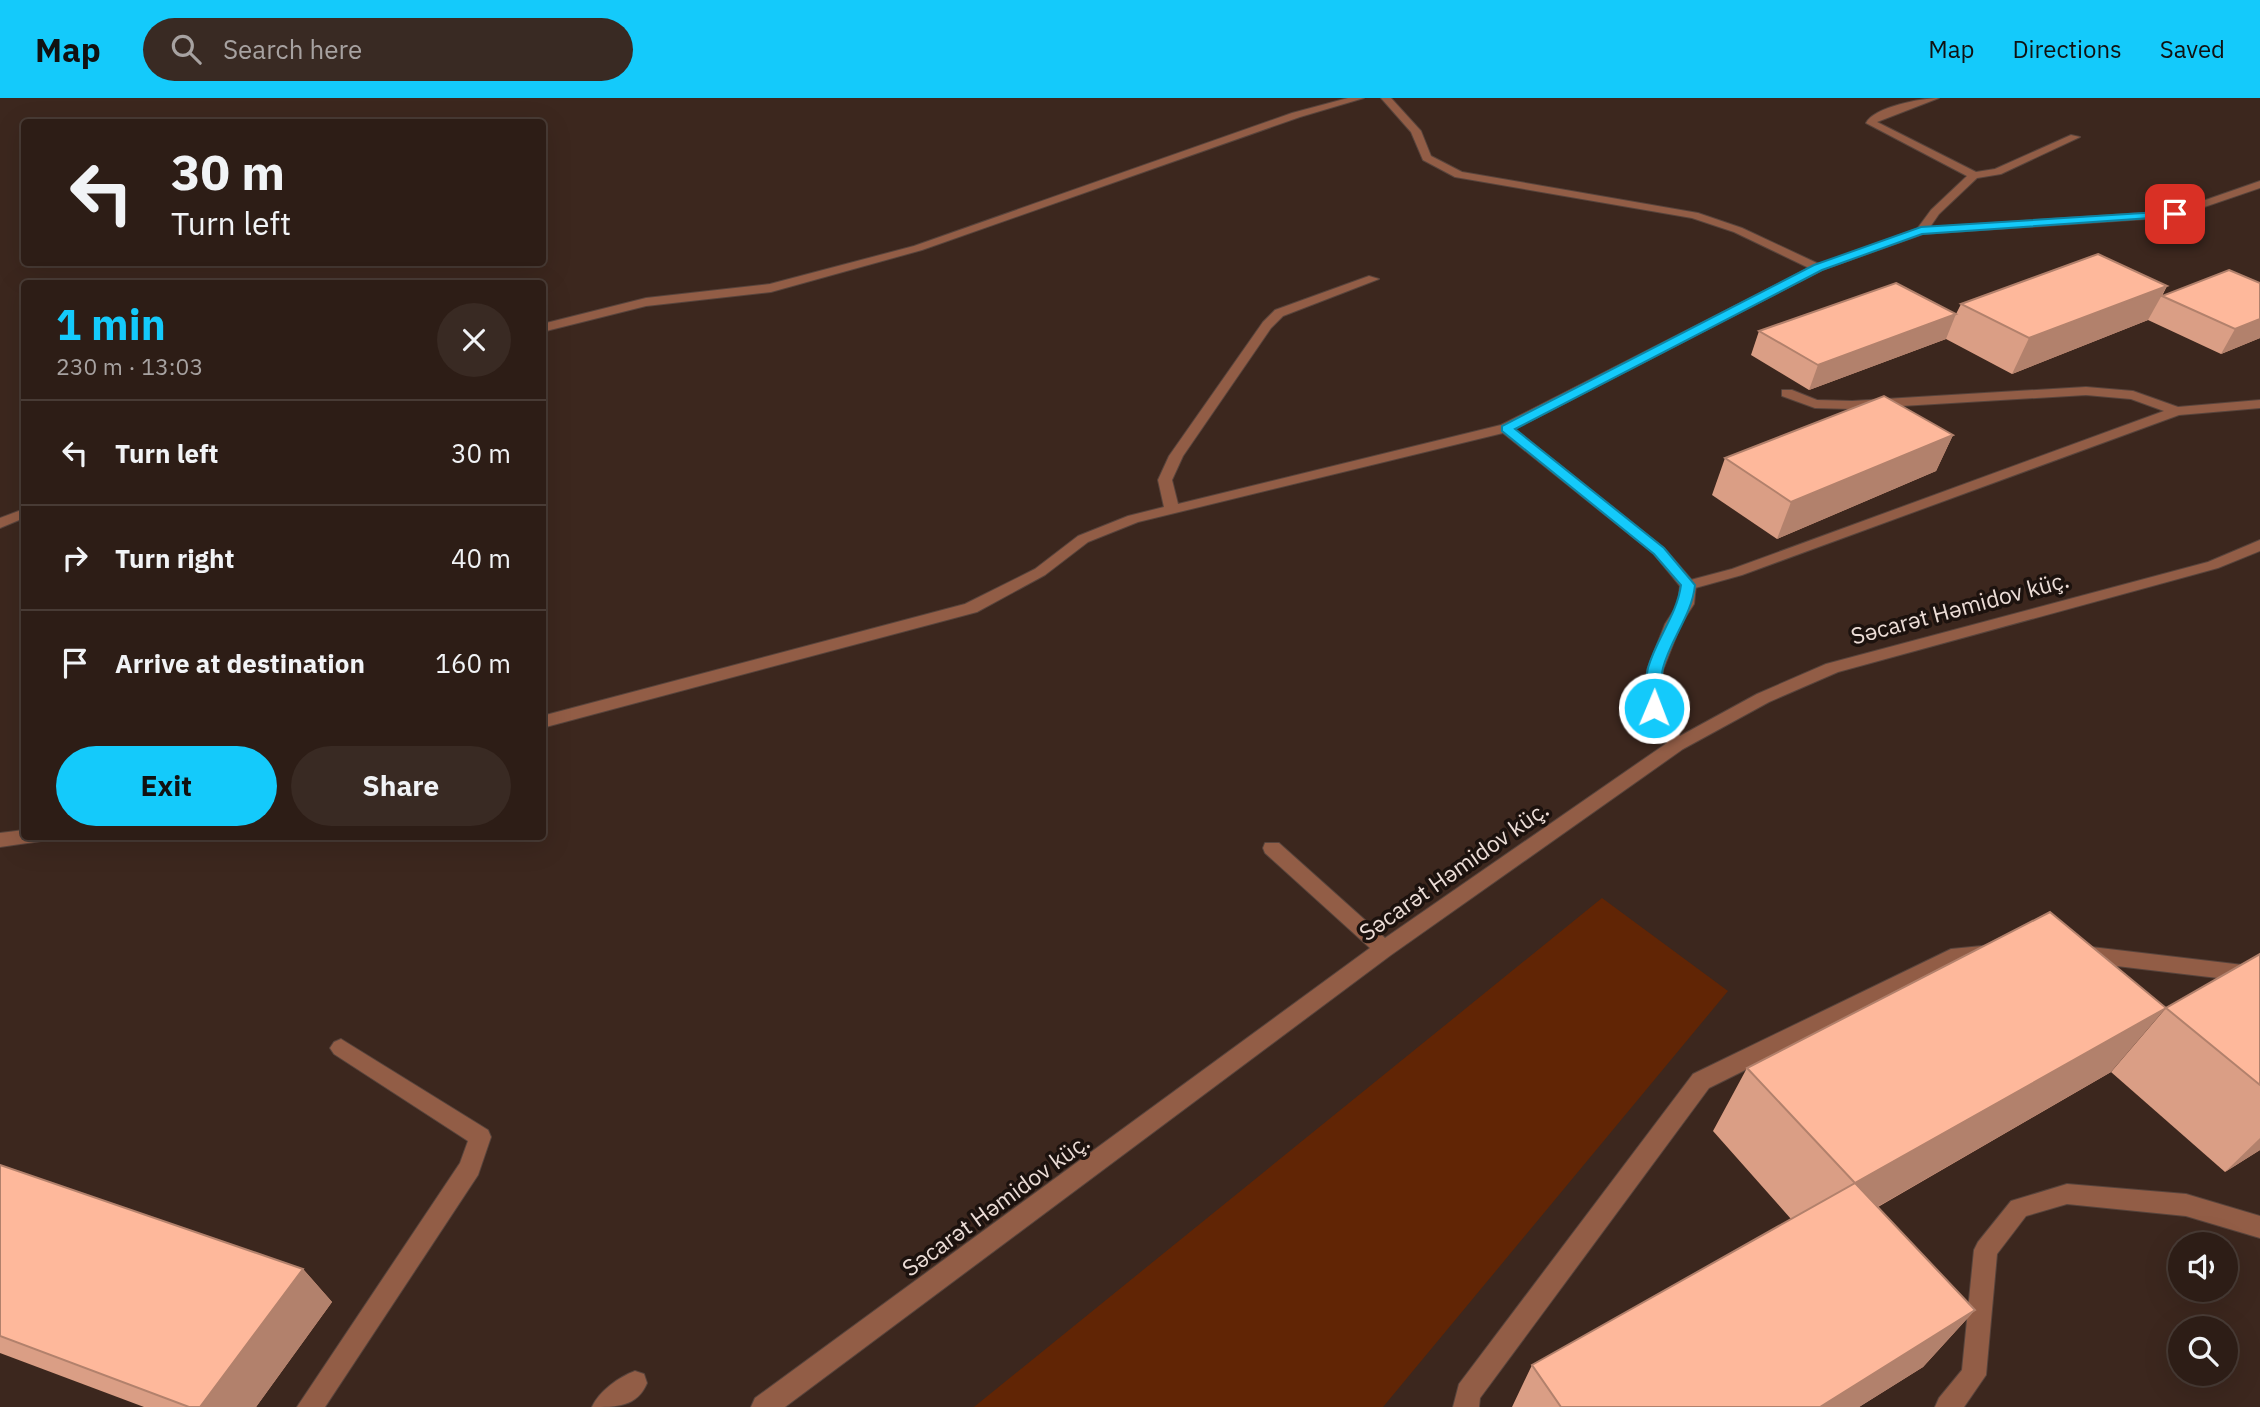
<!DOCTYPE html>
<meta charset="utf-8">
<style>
body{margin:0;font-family:"IBM Plex Sans",sans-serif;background:#392a23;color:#f1f3f6;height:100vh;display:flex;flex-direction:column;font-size:26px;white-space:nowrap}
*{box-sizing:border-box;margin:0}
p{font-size:23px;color:#a7a2a1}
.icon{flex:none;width:38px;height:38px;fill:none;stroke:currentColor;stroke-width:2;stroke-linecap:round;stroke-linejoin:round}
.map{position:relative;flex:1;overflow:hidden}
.details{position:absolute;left:21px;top:182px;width:525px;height:560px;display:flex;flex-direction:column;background:#2d1d16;border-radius:7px;box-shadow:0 7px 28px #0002,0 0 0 2px #483b35}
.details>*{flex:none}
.top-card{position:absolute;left:21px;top:21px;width:525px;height:147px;border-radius:7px;box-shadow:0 7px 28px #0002,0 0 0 2px #483b35;background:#2d1d16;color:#f1f3f6;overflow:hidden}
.controls{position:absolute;left:2168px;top:1134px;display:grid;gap:14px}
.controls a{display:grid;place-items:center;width:70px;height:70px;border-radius:50%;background:#2d1d16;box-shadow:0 7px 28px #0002,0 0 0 2px #483b35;font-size:35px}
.pin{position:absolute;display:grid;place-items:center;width:60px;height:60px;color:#fff;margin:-30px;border-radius:14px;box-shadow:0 4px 10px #0006}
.me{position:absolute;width:77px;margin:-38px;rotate:1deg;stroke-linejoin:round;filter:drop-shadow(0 0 5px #0008)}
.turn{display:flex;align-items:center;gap:24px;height:147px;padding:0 35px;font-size:32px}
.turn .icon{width:91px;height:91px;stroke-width:2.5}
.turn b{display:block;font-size:49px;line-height:60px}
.round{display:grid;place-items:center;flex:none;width:74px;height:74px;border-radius:37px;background:#392a23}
.summary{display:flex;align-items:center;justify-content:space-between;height:119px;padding:0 35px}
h1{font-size:42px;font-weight:700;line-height:52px;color:#14cafb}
.primary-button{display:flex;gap:14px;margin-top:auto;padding:14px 35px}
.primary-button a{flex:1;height:80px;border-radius:42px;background:#14cafb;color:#111;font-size:28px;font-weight:700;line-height:80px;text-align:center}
.primary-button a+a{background:#392a23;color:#f1f3f6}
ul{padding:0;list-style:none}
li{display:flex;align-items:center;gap:21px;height:105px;padding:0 35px;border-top:2px solid #483b35}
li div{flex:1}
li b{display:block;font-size:26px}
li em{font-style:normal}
header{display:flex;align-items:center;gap:42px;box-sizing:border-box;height:98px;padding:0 35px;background:#14cafb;color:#111}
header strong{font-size:33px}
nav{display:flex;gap:38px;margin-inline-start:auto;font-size:24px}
.search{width:490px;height:63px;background:#392a23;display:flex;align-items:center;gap:18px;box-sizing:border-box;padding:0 24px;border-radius:38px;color:#a7a2a1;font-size:26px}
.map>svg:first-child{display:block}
.green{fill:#612505}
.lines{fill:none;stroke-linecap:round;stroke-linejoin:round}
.service-casing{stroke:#58443c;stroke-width:2}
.minor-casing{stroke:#58443c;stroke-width:2}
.service{fill:#925d46;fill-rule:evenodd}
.minor{fill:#925d46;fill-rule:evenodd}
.wall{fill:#da9e85}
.shaded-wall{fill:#b2816c}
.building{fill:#feb89b;stroke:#b2816c;stroke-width:2}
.route{fill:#14cafb;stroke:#0d83a3;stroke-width:2}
.labels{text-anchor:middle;stroke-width:7;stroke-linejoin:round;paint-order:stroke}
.street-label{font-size:23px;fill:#ecddd7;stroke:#1c120e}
</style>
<header>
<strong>Map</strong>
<div class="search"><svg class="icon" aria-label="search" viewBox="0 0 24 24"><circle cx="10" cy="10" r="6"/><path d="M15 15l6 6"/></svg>Search here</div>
<nav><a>Map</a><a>Directions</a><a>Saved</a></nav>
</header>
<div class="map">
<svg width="2260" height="1309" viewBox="0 0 2260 1309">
<rect width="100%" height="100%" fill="#3c271e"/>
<!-- green -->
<path class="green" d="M1602 800 1728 893 1383 1309H974Z"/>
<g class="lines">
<!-- service casing -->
<g class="service-casing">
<g id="service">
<path d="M2086 289 2133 293 2178 309 2260 302V310L2179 317 1742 477 1688 492 1680 487 1683 484 1732 471 2164 313 2131 301 2086 297 1852 311 1815 310 1782 298V292H1792L1817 302 1852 303Z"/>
<path d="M635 1273 644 1276 647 1285C637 1309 616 1309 592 1309 599 1293 619 1279 635 1273Z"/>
</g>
</g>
<!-- minor casing -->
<g class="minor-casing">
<g id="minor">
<path d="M1348 0H1364L1300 19 922 152 771 194 646 208 542 234V226L646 200 770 186 914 148 1292 15Z"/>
<path d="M1381 0H1391L1421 33 1431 58 1462 74 1698 115 1742 130 1819 166 1917 131 1931 112 1967 78 1866 25C1874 9 1922 0 1939 0L1877 24 1976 74 1995 71 2071 37 2080 39 2001 76 1977 80 1939 116 1930 129 2174 113 2260 83V90L2175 119 1923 136 1822 172 1515 331 1664 450 1696 487 1694 506 1681 526 1663 572 1662 610 1680 638 1757 596 1826 566 2208 464 2260 442V453L2218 470 1838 574 1769 604 1683 651 1391 857 785 1309H751L755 1300 1370 850 1265 755 1263 750 1265 745H1279L1385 840 1667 645 1646 610 1647 572 1665 526 1678 506 1680 488 1654 456 1503 335 1138 424 1088 444 1045 477 977 514 542 630V618L965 506 1035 471 1078 438 1128 418 1164 409 1158 382 1169 358 1263 224 1275 212 1369 178 1379 181 1283 218 1271 230 1183 358 1172 382 1178 406 1501 327 1809 170 1734 134 1692 120 1455 79 1423 62 1411 34Z"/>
<path d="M24 411V420L0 430V420Z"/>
<path d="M24 732V738H43L41 743 0 749V735Z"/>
<path d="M1992 847 1999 849 2002 855 1999 861 1961 865 1709 990 1480 1300 1479 1309H1453L1459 1286 1693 976 1951 851Z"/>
<path d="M2083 848 2260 869V885L2083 864 2076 862 2073 856 2076 850Z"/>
<path d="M341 941 488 1032 491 1039 478 1077 325 1309H297L460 1065 468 1043 334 956 330 950 334 944Z"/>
<path d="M2067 1086 2186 1096 2260 1118V1140L2186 1118 2067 1106 2026 1118 1997 1156 1986 1277 1964 1309H1935L1939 1300 1962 1272 1974 1152 1978 1144 2011 1103Z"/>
</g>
</g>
<!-- service -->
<use href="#service" class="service"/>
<!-- minor -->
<use href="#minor" class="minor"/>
</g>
<!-- wall -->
<g class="wall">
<path d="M2167 188 2162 198 2260 240 2221 256 2148 222 2012 276 1946 241 1809 292 1751 257 1759 233 1956 216 1961 206Z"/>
<path d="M1953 337 1936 373 1777 441 1712 397 1725 360Z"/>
<path d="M2260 856V1052L2225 1074 2111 974 2166 910Z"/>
<path d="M1747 970 2111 974 1878 1109 1975 1212 1923 1269 1859 1309H1512L1532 1267 1791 1121 1713 1033Z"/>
<path d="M0 1067 303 1171 332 1204 256 1309H144L0 1255Z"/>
</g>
<!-- shaded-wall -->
<g class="shaded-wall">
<path d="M2167 188 2148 222 2012 276 2029 240Z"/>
<path d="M1956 216 1946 241 1809 292 1818 267Z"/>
<path d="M2260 221V240L2221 256 2235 231Z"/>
<path d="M1953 337 1936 373 1777 441 1791 404Z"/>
<path d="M2166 910 2111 974 1813 1146 1855 1085Z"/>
<path d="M2260 1040V1052L2225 1074Z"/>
<path d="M303 1171 332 1204 256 1309H200Z"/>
<path d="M1975 1212 1923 1269 1859 1309H1820Z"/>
</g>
<!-- building -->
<g class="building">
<path d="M2098 156 2167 188 2029 240 1961 206Z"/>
<path d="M2229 172 2260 185V221L2235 231 2162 198Z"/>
<path d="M1896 185 1956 216 1818 267 1759 233Z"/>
<path d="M1884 298 1953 337 1791 404 1725 360Z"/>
<path d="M2050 814 2166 910 1855 1085 1975 1212 1820 1309H1561L1532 1267 1855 1085 1747 970Z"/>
<path d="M2260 856V987L2166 910Z"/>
<path d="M0 1067 303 1171 200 1309H189L0 1238Z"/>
</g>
<!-- route -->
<path class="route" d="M2175 113 2180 116 2179 118 1922 136 1822 172 1515 331 1664 450 1695 487C1692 517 1671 540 1663 570 1660 582 1662 597 1662 610L1660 613H1649L1646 610C1647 597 1645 582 1648 570 1656 541 1677 517 1681 487L1654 456 1502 333V328L1814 167 1921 129Z"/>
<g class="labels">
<!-- street labels -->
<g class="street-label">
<text transform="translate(1960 510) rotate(-15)" y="8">Səcarət Həmidov küç.</text>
<text transform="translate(1454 773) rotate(-35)" y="8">Səcarət Həmidov küç.</text>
<text transform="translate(996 1107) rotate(-36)" y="8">Səcarət Həmidov küç.</text>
</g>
</g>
</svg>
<div class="controls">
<a><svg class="icon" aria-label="sound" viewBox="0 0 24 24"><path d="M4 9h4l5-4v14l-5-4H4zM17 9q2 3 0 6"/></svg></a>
<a><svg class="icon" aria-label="search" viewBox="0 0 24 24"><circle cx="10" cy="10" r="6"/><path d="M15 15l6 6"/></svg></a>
</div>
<div class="pin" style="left:2175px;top:116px;background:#d93025"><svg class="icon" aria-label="arrive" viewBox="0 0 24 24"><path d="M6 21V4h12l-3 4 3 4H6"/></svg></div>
<svg class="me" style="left:1654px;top:610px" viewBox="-20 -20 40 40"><circle r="17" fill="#14cafb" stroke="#fff" stroke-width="3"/><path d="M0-11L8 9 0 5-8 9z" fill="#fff"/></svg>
<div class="top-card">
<div class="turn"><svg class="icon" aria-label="left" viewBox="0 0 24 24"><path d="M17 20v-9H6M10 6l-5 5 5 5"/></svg><div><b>30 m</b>Turn left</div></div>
</div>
<section class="details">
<div class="summary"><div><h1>1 min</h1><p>230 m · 13:03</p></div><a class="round"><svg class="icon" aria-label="close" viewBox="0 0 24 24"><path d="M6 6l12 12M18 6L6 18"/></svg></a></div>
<ul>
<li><svg class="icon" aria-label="left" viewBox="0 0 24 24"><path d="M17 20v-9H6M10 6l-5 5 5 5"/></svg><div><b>Turn left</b></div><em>30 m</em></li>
<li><svg class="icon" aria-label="right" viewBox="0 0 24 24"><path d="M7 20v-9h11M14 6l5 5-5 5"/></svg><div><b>Turn right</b></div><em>40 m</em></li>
<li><svg class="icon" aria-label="arrive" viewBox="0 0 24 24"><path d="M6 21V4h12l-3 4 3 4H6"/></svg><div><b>Arrive at destination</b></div><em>160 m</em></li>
</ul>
<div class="primary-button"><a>Exit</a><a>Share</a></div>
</section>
</div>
